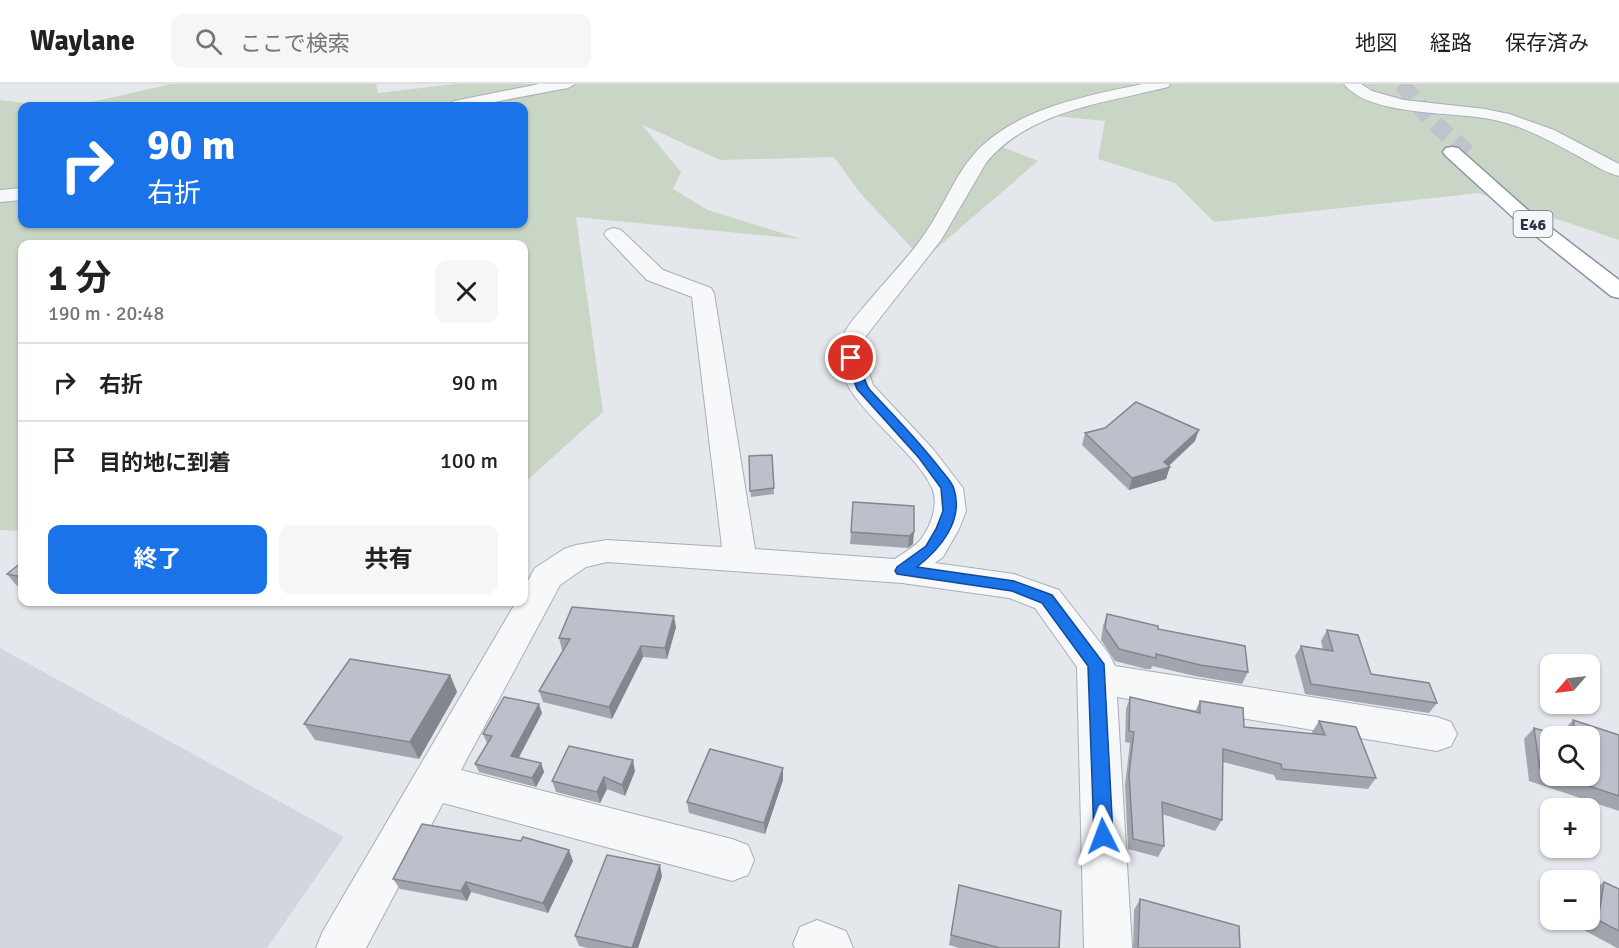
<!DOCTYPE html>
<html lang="ja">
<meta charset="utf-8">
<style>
body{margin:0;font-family:Signika,"Noto Sans JP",sans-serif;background:#f6f6f6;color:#222;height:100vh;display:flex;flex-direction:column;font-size:22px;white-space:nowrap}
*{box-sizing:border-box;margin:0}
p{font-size:20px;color:#767676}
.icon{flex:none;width:33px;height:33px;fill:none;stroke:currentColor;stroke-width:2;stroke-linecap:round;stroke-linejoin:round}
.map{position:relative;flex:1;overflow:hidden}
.sheet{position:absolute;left:18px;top:156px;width:510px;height:366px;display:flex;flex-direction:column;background:#fff;border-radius:12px;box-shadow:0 2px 4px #0004}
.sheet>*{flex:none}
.top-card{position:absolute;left:18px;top:18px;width:510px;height:126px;border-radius:12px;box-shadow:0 2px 4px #0004;background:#1a73e8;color:#fff;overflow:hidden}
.needle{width:39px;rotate:242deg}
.controls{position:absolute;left:1540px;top:570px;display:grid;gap:12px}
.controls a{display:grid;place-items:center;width:60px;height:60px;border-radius:12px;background:#fff;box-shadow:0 2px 4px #0004;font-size:30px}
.pin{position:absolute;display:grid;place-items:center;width:51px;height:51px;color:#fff;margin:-26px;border:3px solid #fff;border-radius:50%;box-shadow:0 2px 6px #0007}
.me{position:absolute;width:66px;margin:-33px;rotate:357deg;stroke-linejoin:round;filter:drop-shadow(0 0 4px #0008)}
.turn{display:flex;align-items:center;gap:21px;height:126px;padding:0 30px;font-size:27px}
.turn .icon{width:78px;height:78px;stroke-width:2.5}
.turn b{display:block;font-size:42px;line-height:51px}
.round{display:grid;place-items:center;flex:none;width:63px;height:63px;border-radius:12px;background:#f6f6f6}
.head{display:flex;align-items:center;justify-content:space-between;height:102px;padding:0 30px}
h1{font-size:36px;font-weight:700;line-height:45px}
.button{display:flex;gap:12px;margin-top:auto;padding:12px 30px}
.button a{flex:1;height:69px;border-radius:12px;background:#1a73e8;color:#fff;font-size:24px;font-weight:700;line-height:69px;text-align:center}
.button a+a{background:#f6f6f6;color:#222}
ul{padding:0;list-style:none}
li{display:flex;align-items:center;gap:18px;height:78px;padding:0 30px;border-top:2px solid #e0e0e0}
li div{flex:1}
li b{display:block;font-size:22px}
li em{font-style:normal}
header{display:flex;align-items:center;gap:36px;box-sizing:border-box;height:84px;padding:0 30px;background:#fff;border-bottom:2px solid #e0e0e0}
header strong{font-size:28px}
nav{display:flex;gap:33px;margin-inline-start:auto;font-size:21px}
.search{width:420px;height:54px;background:#f6f6f6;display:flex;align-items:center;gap:15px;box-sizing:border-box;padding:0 21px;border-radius:12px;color:#767676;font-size:22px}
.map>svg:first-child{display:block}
.built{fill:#d2d6de}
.green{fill:#c9d6c5}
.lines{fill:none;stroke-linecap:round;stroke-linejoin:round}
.highway-tunnel{stroke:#bfc3cb;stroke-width:17;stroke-dasharray:17 9;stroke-linecap:butt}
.street-casing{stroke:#a9aeb7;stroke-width:2}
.highway-casing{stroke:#8b94a3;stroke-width:3}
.street{fill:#f7f8fa;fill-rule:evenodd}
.highway{fill:#fff;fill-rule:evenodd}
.wall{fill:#a1a5ae}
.shaded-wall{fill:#83868d}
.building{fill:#bbc0ca;stroke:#83868d;stroke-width:1.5}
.route{fill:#1a73e8;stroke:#114b97;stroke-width:1.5}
.labels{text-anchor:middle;stroke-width:4.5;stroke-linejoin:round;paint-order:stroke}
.shield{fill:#f4f6f9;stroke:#676e7b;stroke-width:1.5}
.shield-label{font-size:16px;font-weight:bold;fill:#2b3445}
</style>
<header>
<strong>Waylane</strong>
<div class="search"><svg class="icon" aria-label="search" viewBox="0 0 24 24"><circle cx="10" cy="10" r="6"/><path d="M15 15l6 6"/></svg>ここで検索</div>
<nav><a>地図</a><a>経路</a><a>保存済み</a></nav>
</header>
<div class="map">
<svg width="1619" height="864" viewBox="0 0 1619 864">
<rect width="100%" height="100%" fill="#e4e7ec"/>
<!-- built -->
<path class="built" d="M0 564 344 753 267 864H0Z"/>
<!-- green -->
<path class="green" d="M171 0H376L378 9 456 0H1619V156L1479 109 1214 138 1175 99 1098 75 1105 37 1044 31 987 57 1038 77 923 176 861 110 834 73 720 76 641 40 681 88 673 105 708 126 801 155 576 133 603 328 524 399V160H22V447L0 446V16L48 22H22V140H524V22H74Z"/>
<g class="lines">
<!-- highway-tunnel -->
<path class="highway-tunnel" d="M1402 0 1430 35 1468 69"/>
<!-- street casing -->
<g class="street-casing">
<g id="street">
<path d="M539 0H575L568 4 473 22H446L454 17Z"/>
<path d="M1143 0H1170L1168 3C1106 19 1029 26 986 79L941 156 866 252 864 274 873 301 933 365 963 404 966 427 959 445 943 473 935 479 1014 490 1059 506 1109 570 1115 582 1437 633 1451 638 1457 650 1451 662 1437 667 1117 613 1132 864H1084L1077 583 1035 524 1009 514 902 499 607 478 586 483 560 501 461 686 732 755 748 761 754 776 748 791 732 797 443 719 366 864H316L323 847 516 518H524V504L535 484 564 465 576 461 607 456 722 463 692 213 647 196 607 154 604 150 607 146 614 144 621 146 663 186 711 204 714 209 755 465 895 475C903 469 915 463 921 455 931 442 939 420 932 404 914 363 839 318 839 273 838 249 854 235 868 218 887 195 909 173 926 148 945 121 958 83 983 61 1024 23 1090 11 1143 0Z"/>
<path d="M1344 0H1361L1372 7 1404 16 1485 25 1509 30 1554 46 1619 80V92C1605 89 1591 79 1578 72 1549 56 1518 39 1484 34 1447 28 1368 31 1344 0Z"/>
<path d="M22 104V116L0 118V106Z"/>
<path d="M817 836 846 847 853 864H795L793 860 800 843Z"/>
</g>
</g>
<!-- highway casing -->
<g class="highway-casing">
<path id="highway" d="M1452 63 1458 64 1530 128 1619 196V214L1611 212 1516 136 1446 72 1443 68 1446 64Z"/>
</g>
<!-- street -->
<use href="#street" class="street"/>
<!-- highway -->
<use href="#highway" class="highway"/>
</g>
<!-- wall -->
<g class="wall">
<path d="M1085 349 1195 357 1169 382 1166 395 1129 406 1082 361Z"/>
<path d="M772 371 774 410 751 413 749 372Z"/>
<path d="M914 422 913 460 908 464 850 460 851 448Z"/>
<path d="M22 478V503L17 502 7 490Z"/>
<path d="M1107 530 1158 545 1248 588 1242 600 1195 592 1152 582 1151 585H1146L1115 577 1101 556 1103 542Z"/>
<path d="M676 543 667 575 643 573 612 635 543 618 539 607 564 566H562L559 554Z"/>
<path d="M1327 546 1371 590 1437 619 1429 629 1305 610 1295 572 1301 562 1323 565 1321 557Z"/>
<path d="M450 591 457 608 419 675 315 656 304 640Z"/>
<path d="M1130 613 1195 628 1200 617 1244 643 1313 650 1312 648 1319 637 1376 694 1368 705 1276 696 1274 691 1223 678 1222 736 1215 747 1162 730 1164 762 1158 773 1128 765 1125 701 1130 659 1125 658 1126 625Z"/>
<path d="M542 629 518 674 541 679 544 688 536 703 479 688 475 680 488 659H487L483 650Z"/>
<path d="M1573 636 1619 651V727L1529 697 1524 655 1534 644 1551 652V692H1590V652H1563L1562 648Z"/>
<path d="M635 687 625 712 607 705 600 719 556 708 552 697Z"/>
<path d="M783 696 765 750 689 729 687 718Z"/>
<path d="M573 777 548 829 471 808 467 817 400 805 393 795Z"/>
<path d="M662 792 638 864H588L579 862 575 852Z"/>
<path d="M1604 798 1619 805V864H1617L1584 846 1586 836H1590V808Z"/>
<path d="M959 801 1059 864H959L949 861Z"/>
<path d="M1140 815 1240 864H1133L1134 826Z"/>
</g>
<!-- shaded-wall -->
<g class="shaded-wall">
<path d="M1199 346 1195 357 1165 385 1170 383 1166 395 1129 406 1132 394 1164 378Z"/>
<path d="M914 448 913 460 908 464 909 452Z"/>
<path d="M674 532 676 543 667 575 665 564Z"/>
<path d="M641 562 643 573 612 635 609 623Z"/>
<path d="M450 591 457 608 419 675 410 658Z"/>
<path d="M539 620 542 629 515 681 511 672Z"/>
<path d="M633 676 635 687 625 712 622 701Z"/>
<path d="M541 679 544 688 536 703 532 694Z"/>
<path d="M783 684V696L765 750 764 739Z"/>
<path d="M604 693 607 705 600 719 597 708Z"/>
<path d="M569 766 573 777 548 829 543 819Z"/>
<path d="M660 781 662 792 638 864H632Z"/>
<path d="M466 798 471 808 467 817 461 807Z"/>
</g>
<!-- building -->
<g class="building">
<path d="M1136 318 1199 346 1164 378 1170 383 1132 394 1085 349 1105 344Z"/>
<path d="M772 371 774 404 750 407 749 372Z"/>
<path d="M853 418 914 422V448L909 452 851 448Z"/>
<path d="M22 478V493L7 490Z"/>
<path d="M572 523 674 532 665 564 641 562 609 623 539 607 570 555 559 554Z"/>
<path d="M1107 530 1158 542V545L1245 562 1248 588 1200 581 1156 570V574L1151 573 1119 565 1105 544Z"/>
<path d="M1327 546 1358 551 1371 590 1429 599 1437 619 1311 600 1301 562 1333 567Z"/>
<path d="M350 575 450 591 410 658 304 640Z"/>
<path d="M504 613 539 620 511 672 541 679 532 694 475 680 492 652 483 650Z"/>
<path d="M1130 613 1200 629V617L1243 624 1244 643 1325 651 1319 637 1356 643 1376 694 1282 685 1281 680 1223 665 1222 736 1162 718 1164 762 1133 755 1129 690 1134 648 1129 647Z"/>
<path d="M1573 636 1619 651V712L1559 692H1590V652H1576Z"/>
<path d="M1534 644 1561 652H1551V689L1540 685Z"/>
<path d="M569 662 633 676 622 701 604 693 597 708 552 697Z"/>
<path d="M710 665 783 684 764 739 687 718Z"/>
<path d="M422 740 521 757 523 753 569 766 543 819 466 798 461 807 393 795Z"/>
<path d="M607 771 660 781 632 864 575 852Z"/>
<path d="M1604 798 1619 805V847L1598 836Z"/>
<path d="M959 801 1061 827 1059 864H1000L951 851Z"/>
<path d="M1140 815 1239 842 1240 864H1138Z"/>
</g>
<!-- route -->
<path class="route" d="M851 270C863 275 862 297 870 306 894 332 919 357 941 386 945 391 952 398 954 405 964 437 940 465 917 483L1014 497 1052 511 1101 576 1104 580 1113 752 1110 758 1103 761 1096 758 1094 752 1088 582 1042 519 1012 507 897 490 895 487 897 483 926 462 936 445 943 427 941 404 919 374 857 305 845 274Z"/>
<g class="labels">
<!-- shield labels -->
<rect class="shield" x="1513.5" y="127" width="39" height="26" rx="4.5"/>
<g class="shield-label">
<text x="1533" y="146">E46</text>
</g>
</g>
</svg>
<div class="controls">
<a><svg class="needle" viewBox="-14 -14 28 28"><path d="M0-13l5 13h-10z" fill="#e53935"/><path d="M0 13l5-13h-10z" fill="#767676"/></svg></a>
<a><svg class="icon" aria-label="search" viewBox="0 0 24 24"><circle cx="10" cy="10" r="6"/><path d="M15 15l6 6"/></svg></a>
<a>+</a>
<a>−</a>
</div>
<div class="pin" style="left:851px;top:274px;background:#d93025"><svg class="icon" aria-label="arrive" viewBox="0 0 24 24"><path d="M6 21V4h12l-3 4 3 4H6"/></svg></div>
<svg class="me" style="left:1103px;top:752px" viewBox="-20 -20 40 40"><path d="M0-17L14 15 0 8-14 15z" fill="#1a73e8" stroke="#fff" stroke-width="4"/></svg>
<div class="top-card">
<div class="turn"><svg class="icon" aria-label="right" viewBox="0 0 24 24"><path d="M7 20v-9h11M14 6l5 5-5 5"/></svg><div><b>90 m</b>右折</div></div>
</div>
<section class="sheet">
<div class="head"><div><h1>1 分</h1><p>190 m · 20:48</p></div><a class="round"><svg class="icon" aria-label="close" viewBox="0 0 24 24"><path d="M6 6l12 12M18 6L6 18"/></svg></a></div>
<ul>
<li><svg class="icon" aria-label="right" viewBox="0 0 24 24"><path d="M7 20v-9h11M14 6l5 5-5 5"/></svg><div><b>右折</b></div><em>90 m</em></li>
<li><svg class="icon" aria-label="arrive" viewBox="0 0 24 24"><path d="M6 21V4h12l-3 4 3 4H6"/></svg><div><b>目的地に到着</b></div><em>100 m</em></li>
</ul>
<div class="button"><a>終了</a><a>共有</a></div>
</section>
</div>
